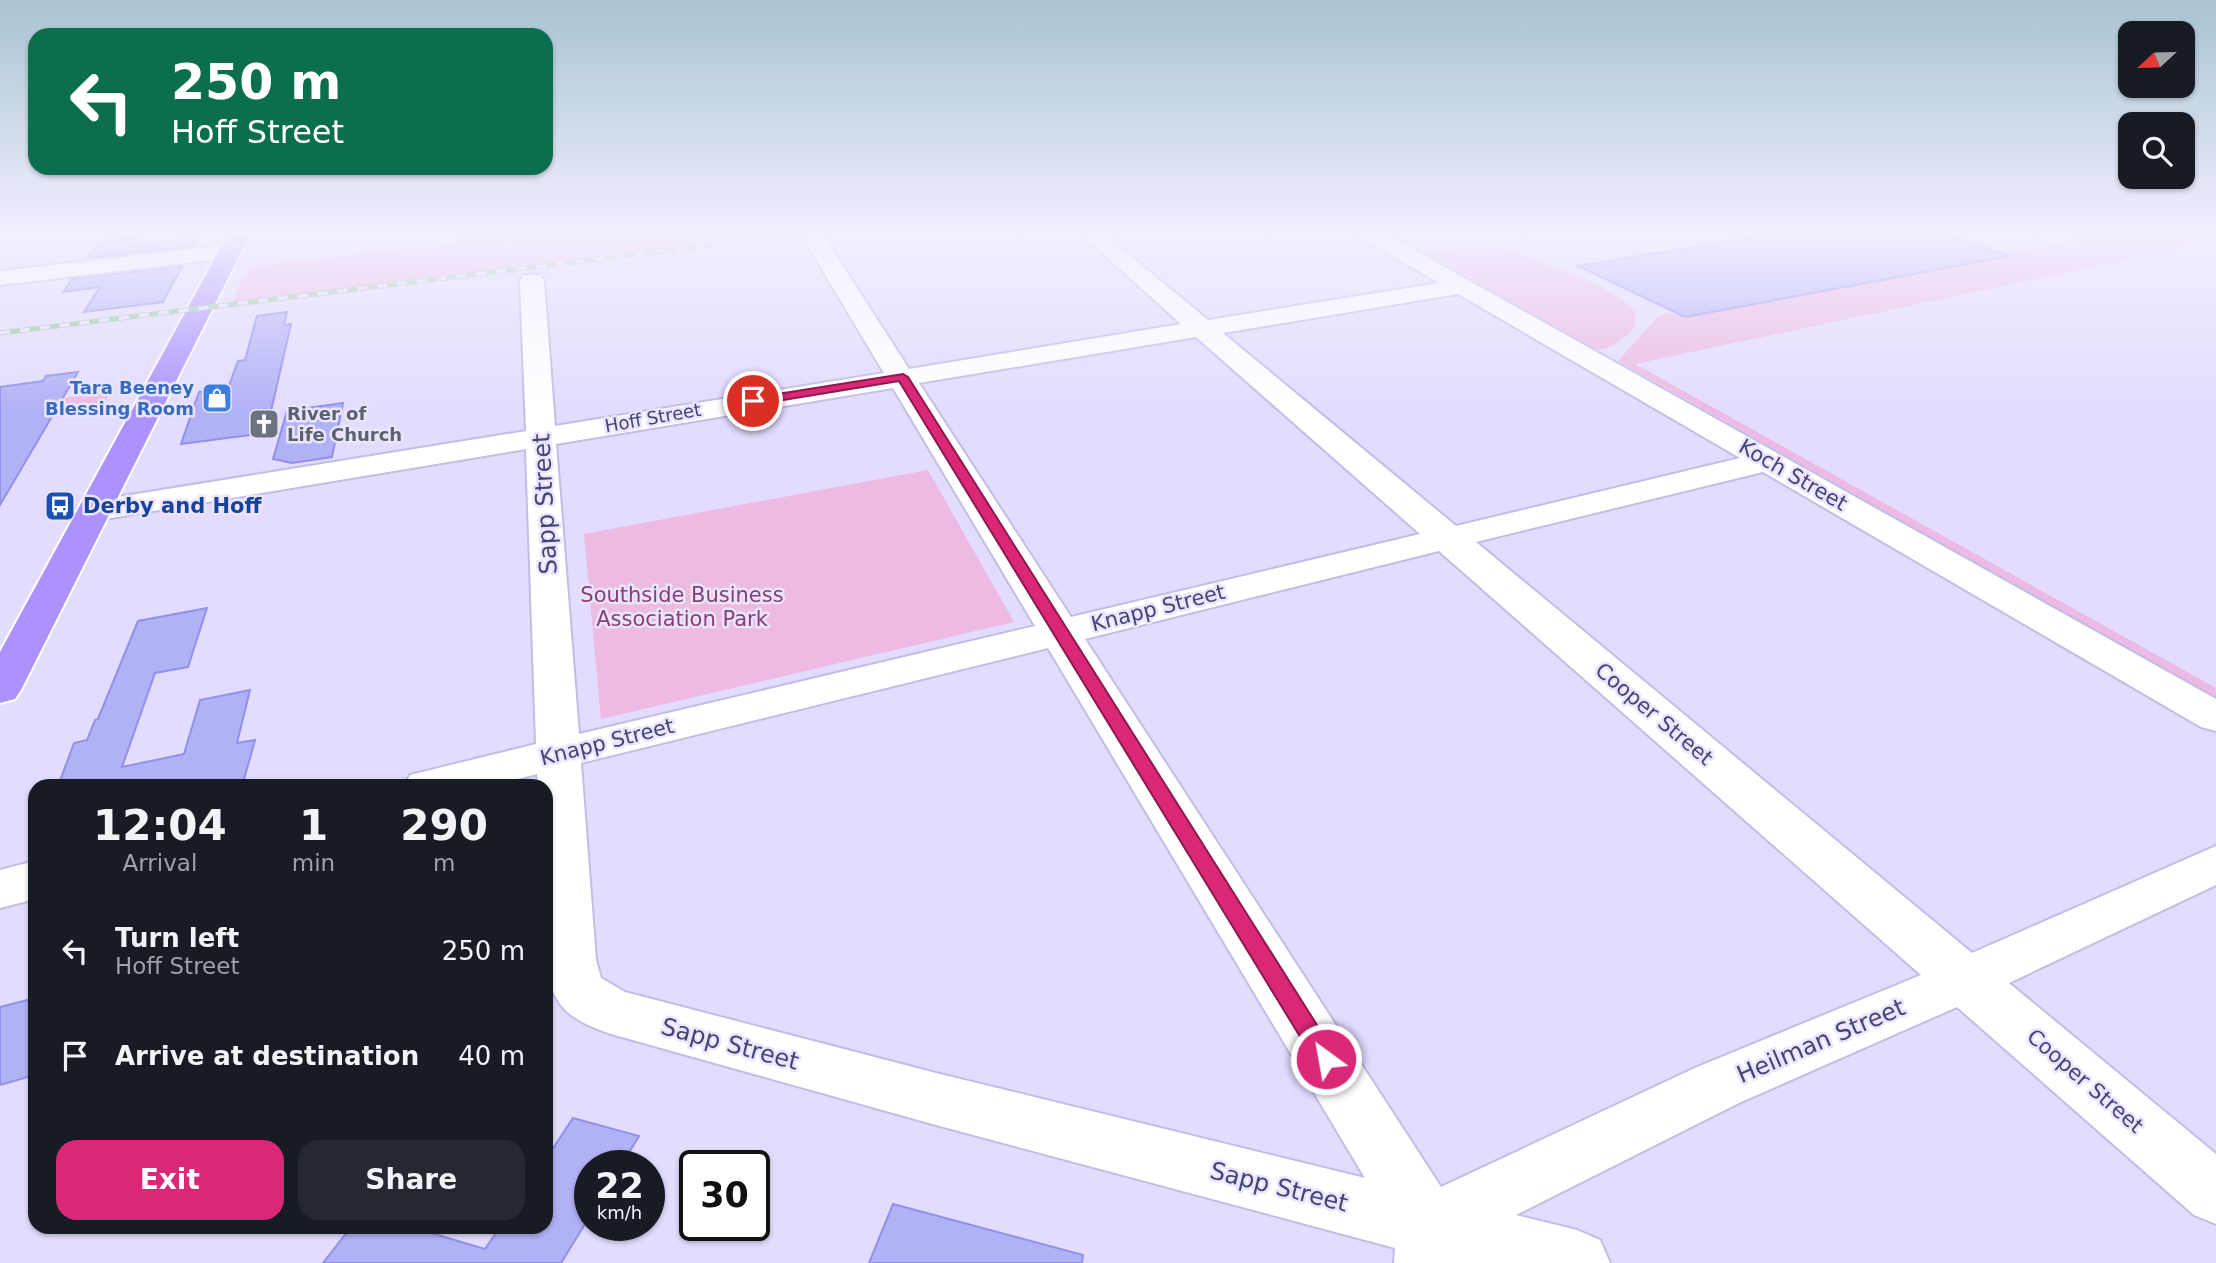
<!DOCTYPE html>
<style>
body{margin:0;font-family:"DejaVu Sans",sans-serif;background:#242831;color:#f1f3f6;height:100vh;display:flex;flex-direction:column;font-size:26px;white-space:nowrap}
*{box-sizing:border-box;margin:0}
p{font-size:23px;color:#9ea1a6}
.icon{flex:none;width:38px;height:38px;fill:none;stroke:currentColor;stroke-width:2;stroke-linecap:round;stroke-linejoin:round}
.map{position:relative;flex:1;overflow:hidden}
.sheet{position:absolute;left:28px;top:779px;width:525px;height:455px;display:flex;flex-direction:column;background:#171b24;border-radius:21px;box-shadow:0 2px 5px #0004}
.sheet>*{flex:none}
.top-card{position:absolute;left:28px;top:28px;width:525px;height:147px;border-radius:21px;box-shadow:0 2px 5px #0004;background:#0b6e4f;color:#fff;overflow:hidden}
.needle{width:46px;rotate:248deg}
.buttons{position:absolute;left:2118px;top:21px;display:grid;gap:14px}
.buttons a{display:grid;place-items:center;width:77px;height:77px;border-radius:14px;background:#171b24;box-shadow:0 2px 5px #0004;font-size:35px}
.speed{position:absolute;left:574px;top:1150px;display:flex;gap:14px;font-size:35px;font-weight:700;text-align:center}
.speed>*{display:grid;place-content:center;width:91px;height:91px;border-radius:50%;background:#171b24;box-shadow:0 2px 5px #0004;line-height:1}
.speed small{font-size:18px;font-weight:400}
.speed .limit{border:4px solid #111;border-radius:10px;background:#fff;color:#111}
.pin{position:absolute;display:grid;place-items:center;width:60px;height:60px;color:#fff;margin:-30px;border:4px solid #fff;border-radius:50%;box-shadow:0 2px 7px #0007}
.me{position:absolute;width:77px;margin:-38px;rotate:328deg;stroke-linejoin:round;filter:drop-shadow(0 0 5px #0008)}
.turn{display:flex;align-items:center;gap:24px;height:147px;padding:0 28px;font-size:32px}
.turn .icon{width:91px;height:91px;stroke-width:2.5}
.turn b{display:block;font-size:49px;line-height:60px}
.eta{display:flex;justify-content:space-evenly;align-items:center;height:119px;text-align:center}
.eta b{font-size:42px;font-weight:700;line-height:49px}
.primary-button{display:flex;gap:14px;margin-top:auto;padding:14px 28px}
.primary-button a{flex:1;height:80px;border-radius:21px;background:#db2777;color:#fff;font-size:28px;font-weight:700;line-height:80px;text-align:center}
.primary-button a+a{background:#242831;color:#f1f3f6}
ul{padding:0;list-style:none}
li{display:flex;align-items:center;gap:21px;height:105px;padding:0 28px}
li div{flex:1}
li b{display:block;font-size:26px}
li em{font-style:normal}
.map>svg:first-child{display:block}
.green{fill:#ecbae2}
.building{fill:#b1b1f6;stroke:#9091ea;stroke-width:2}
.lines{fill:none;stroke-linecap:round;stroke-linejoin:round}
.minor-casing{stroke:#c0bde7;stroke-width:4}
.major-casing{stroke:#fff;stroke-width:4}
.minor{fill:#fff;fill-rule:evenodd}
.major{fill:#ab92ff;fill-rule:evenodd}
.rail-casing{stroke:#9bc7a1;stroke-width:5}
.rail{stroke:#eae4ff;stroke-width:3.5;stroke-dasharray:10;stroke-linecap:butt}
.route{fill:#db2777;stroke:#8e194d;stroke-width:2}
.labels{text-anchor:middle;stroke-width:5;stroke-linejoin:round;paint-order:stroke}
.far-shop-label{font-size:18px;font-weight:bold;fill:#366cbe;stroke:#eae4ff;text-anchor:end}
.far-worship-label{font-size:18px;font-weight:bold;fill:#5b616d;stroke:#eae4ff;text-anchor:start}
.far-street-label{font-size:18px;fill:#434575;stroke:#eae4ff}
.street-label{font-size:21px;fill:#434575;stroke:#eae4ff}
.transit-label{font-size:21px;font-weight:bold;fill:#164399;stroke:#eae4ff;text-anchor:start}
.park-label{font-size:21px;fill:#883f71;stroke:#eae4ff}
.near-street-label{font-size:24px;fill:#434575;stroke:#eae4ff}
</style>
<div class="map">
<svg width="2216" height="1263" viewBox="0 0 2216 1263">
<rect width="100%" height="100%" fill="#e3dcfe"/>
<!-- green -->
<g class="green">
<path d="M457 234H793L232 303 248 267 456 243Z"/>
<path d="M2082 234H2216V241L1635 364 2216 688V698L1618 361 1658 316 1669 313 1685 317 2008 256 2006 254 2073 241Z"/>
<path d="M1490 245C1520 251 1620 288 1636 313L1634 328C1624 339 1608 352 1593 349L1423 254Z"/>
<path d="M111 392 99 411 42 419 55 399Z"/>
<path d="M928 470 1014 622 601 719 584 534Z"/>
</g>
<!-- building -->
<g class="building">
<path d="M1773 234H1945L2010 256 1685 317 1578 266Z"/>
<path d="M136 238 131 245 197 239 193 246 88 258 101 241Z"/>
<path d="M182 266 163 302 84 312 100 287 63 292 72 279Z"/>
<path d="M287 312 284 325 291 324 266 433 181 444 199 392 228 388 238 361 245 360 257 316Z"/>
<path d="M78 372 0 505V387L43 381 46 376Z"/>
<path d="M343 403 332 457 292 463 273 459 287 411Z"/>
<path d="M207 608 188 667 155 673 122 767 184 754 200 700 250 690 237 743 255 740 243 783 232 786H58L74 743 87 740 95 720 98 719 138 621Z"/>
<path d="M35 998V1075L0 1085V1007Z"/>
<path d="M573 1118 639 1136 621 1166H590V1216L561 1263H323L351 1227H411L485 1249 500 1227H546V1159Z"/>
<path d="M893 1204 1083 1255 1082 1263H869Z"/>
</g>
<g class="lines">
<!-- minor casing -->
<g class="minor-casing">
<g id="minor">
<path d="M1081 234H1104L1208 320 1439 283 1363 239 1360 234H1386L2216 699V731L2201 727 1763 472 1476 542 1972 953 2216 846V885L2009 983 2216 1154V1224L2194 1215 1957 1007 1739 1103 1516 1215 1577 1230 1600 1240 1610 1263H1394L1395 1248 936 1125 611 1034C572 1020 556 1011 546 970V786H538L537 774 490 786H404L410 775 536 744 526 449 93 521 81 518 76 511 81 504 93 501 526 431 520 280 524 275H540L544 280 555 426 884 373 806 243 809 238H825L909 369 1181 324ZM1458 294 1740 458 1456 526 1223 333ZM1196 337 1420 534 1071 617 919 383ZM893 388 1035 626 579 734 556 444ZM1439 551 1921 975 1697 1067 1441 1187 1085 639ZM1048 648 1365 1178 936 1073 625 992 601 978 596 960 581 763Z"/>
<path d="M229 245 237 247 240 252 237 257 0 285V271Z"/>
<path d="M35 861V899L0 908V870Z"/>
</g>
</g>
<!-- major casing -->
<g class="major-casing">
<path id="major" d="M228 234H250L21 690 15 699 0 703V652Z"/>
</g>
<!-- minor -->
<use href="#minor" class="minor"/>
<!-- major -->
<use href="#major" class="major"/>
<!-- rail casing -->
<g class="rail-casing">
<path id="rail" d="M0 333 801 234"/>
</g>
<!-- rail -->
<use href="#rail" class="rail"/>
</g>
<!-- sky -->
<linearGradient id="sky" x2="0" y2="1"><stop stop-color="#a8c3d1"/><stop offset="0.57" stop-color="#f2efff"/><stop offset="1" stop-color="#f2efff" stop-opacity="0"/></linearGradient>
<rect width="2216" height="410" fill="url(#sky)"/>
<!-- route -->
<path class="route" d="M903 374 908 377 1334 1052 1338 1059 1334 1066 1326 1069 1318 1066 899 381 753 405 747 401 753 398Z"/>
<!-- icons -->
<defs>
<g id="shop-square" transform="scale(1.575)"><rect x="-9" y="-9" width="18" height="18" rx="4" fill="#3f7fe0" stroke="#eae4ff"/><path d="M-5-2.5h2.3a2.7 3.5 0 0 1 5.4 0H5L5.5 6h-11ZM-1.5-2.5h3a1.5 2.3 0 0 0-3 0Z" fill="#fff"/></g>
<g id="church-square" transform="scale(1.575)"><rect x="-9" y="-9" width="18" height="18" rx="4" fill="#6b7280" stroke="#eae4ff"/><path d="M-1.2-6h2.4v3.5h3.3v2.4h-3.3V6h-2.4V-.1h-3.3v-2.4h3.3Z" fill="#fff"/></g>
<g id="bus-square" transform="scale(1.575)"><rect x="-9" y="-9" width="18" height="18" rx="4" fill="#1a4fb4" stroke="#eae4ff"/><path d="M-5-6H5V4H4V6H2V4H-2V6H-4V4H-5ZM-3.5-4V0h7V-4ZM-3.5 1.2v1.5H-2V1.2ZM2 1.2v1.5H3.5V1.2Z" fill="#fff"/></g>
</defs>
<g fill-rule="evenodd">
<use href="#shop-square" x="217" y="398"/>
<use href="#church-square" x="264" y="424"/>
<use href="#bus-square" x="60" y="506"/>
</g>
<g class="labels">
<!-- far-shop labels -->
<g class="far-shop-label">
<text x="194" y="394">Tara Beeney<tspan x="194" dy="21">Blessing Room</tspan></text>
</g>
<!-- far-worship labels -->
<g class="far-worship-label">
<text x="287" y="420">River of<tspan x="287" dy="21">Life Church</tspan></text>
</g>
<!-- far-street labels -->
<g class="far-street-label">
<text transform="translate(653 418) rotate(-10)" y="6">Hoff Street</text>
</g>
<!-- street labels -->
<g class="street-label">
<text transform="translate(1793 475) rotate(30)" y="7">Koch Street</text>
<text transform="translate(1158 608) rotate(-14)" y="7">Knapp Street</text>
<text transform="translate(1654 714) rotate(40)" y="7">Cooper Street</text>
<text transform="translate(607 742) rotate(-14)" y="7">Knapp Street</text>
<text transform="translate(2085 1081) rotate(41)" y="7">Cooper Street</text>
</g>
<!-- transit labels -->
<g class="transit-label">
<text x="83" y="513">Derby and Hoff</text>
</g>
<!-- park labels -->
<g class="park-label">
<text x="682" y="602">Southside Business<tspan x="682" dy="24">Association Park</tspan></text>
</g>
<!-- near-street labels -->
<g class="near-street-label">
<text transform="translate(545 504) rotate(-93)" y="8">Sapp Street</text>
<text transform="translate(1821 1041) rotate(-23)" y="8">Heilman Street</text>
<text transform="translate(730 1044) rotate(15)" y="8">Sapp Street</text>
<text transform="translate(1279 1187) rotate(14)" y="8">Sapp Street</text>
</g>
</g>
</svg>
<div class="buttons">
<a><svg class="needle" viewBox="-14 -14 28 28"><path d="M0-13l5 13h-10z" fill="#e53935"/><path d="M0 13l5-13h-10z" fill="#9ea1a6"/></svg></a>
<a><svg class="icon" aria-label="search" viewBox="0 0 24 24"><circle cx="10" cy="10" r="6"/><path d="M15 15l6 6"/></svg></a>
</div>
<div class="speed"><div>22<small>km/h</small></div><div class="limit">30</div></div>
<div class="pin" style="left:753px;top:401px;background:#d93025"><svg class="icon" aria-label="arrive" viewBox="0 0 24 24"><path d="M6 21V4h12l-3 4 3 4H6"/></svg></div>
<svg class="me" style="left:1326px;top:1059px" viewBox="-20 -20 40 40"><circle r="17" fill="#db2777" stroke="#fff" stroke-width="3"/><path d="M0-11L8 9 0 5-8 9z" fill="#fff"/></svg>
<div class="top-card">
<div class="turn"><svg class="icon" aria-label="left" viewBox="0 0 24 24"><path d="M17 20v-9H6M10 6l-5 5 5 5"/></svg><div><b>250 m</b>Hoff Street</div></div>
</div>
<section class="sheet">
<div class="eta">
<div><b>12:04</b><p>Arrival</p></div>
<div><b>1</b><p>min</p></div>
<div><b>290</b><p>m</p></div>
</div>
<ul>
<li><svg class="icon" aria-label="left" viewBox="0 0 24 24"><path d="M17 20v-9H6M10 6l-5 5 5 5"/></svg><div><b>Turn left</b><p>Hoff Street</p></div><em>250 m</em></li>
<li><svg class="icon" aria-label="arrive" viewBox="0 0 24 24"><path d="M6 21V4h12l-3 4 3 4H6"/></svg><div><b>Arrive at destination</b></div><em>40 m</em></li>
</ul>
<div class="primary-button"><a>Exit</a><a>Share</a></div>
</section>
</div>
